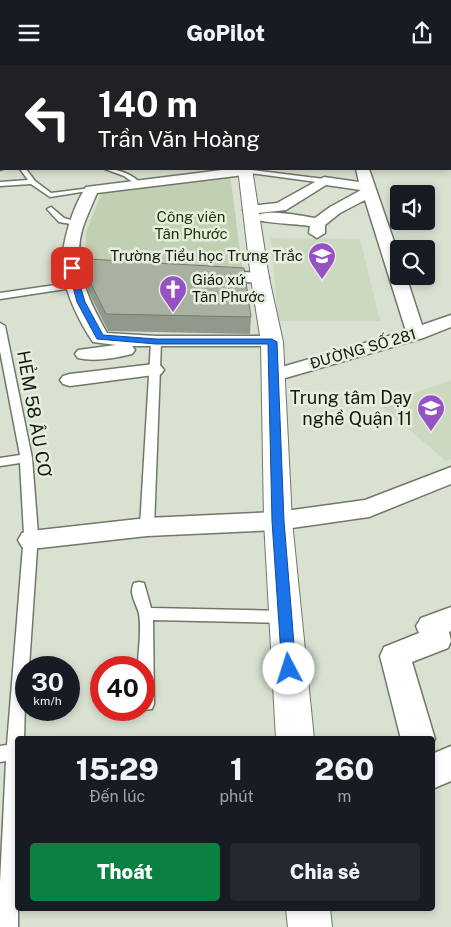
<!DOCTYPE html>
<html lang="vi">
<meta charset="utf-8">
<style>
body{margin:0;font-family:"Public Sans",sans-serif;background:#242831;color:#f1f3f6;height:100vh;display:flex;flex-direction:column;font-size:19px;white-space:nowrap}
*{box-sizing:border-box;margin:0}
p{font-size:16px;color:#9ea1a6}
.icon{flex:none;width:28px;height:28px;fill:none;stroke:currentColor;stroke-width:2;stroke-linecap:round;stroke-linejoin:round}
.map{position:relative;flex:1;overflow:hidden}
.details{position:absolute;left:15px;top:671px;width:420px;height:175px;display:flex;flex-direction:column;background:#171b24;border-radius:5px;box-shadow:0 2px 8px #0003}
.details>*{flex:none}
.guide{position:absolute;left:0px;top:0px;width:451px;height:105px;box-shadow:0 2px 8px #0003;background:#202124;color:#fff;overflow:hidden}
.controls{position:absolute;left:390px;top:120px;display:grid;gap:10px}
.controls a{display:grid;place-items:center;width:45px;height:45px;border-radius:5px;background:#171b24;box-shadow:0 2px 8px #0003;font-size:25px}
.speed{position:absolute;left:15px;top:591px;display:flex;gap:10px;font-size:25px;font-weight:700;text-align:center}
.speed>*{display:grid;place-content:center;width:65px;height:65px;border-radius:50%;background:#171b24;box-shadow:0 2px 8px #0003;line-height:1}
.speed small{font-size:12px;font-weight:400}
.speed .limit{border:8px solid #d22;background:#fff;color:#111}
.pin{position:absolute;display:grid;place-items:center;width:42px;height:42px;color:#fff;margin:-21px;border-radius:10px;box-shadow:0 2px 8px #0006}
.me{position:absolute;width:55px;margin:-28px;rotate:355deg;stroke-linejoin:round;filter:drop-shadow(0 0 4px #0008)}
.turn{display:flex;align-items:center;gap:18px;height:105px;padding:0 15px;font-size:22px}
.turn .icon{width:65px;height:65px;stroke-width:2.5}
.turn b{display:block;font-size:35px;line-height:42px}
.eta{display:flex;justify-content:space-evenly;align-items:center;height:85px;text-align:center}
.eta b{font-size:30px;font-weight:800;line-height:35px}
.button{display:flex;gap:10px;margin-top:auto;padding:10px 15px}
.button a{flex:1;height:58px;border-radius:5px;background:#0b8043;color:#fff;font-size:20px;font-weight:800;line-height:58px;text-align:center}
.button a+a{background:#242831;color:#f1f3f6}
header{display:flex;justify-content:space-between;align-items:center;height:65px;padding:0 15px;background:#171b24;font-size:22px;font-weight:800}
.map>svg:first-child{display:block}
.built{fill:#cdd8c1}
.green{fill:#c1d0b3}
.lines{fill:none;stroke-linecap:round;stroke-linejoin:round}
.service-casing{stroke:#71786a;stroke-width:3}
.minor-casing{stroke:#71786a;stroke-width:3}
.tertiary-casing{stroke:#71786a;stroke-width:2}
.service{fill:#fff;fill-rule:evenodd}
.minor{fill:#fff;fill-rule:evenodd}
.tertiary{fill:#fff;fill-rule:evenodd}
.wall{fill:#92988b}
.building{fill:#aab1a2;stroke:#777c71}
.route{fill:#1a73e8;stroke:#114b97}
.labels{text-anchor:middle;stroke-width:5;stroke-linejoin:round;paint-order:stroke}
.far-park-label{font-size:15px;fill:#223406;stroke:#e6efde}
.far-poi-label{font-size:15px;fill:#151812;stroke:#e6efde;text-anchor:end}
.far-street-label{font-size:15px;fill:#151812;stroke:#e6efde}
.poi-label{font-size:18px;fill:#151812;stroke:#e6efde;text-anchor:end}
.street-label{font-size:18px;fill:#151812;stroke:#e6efde}
</style>
<header><svg class="icon" aria-label="menu" viewBox="0 0 24 24"><path d="M4 6h16M4 12h16M4 18h16"/></svg>GoPilot<svg class="icon" aria-label="share" viewBox="0 0 24 24"><path d="M12 15V3M7 8l5-5 5 5M5 13v7h14v-7"/></svg></header>
<div class="map">
<svg width="451" height="862" viewBox="0 0 451 862">
<rect width="100%" height="100%" fill="#d9e1d1"/>
<!-- built -->
<g class="built">
<path d="M271 173 360 174 380 256H278Z"/>
<path d="M451 315V394L446 396 380 340Z"/>
</g>
<!-- green -->
<path class="green" d="M230 108 243 210 85 201 86 167 101 129Z"/>
<g class="lines">
<!-- service casing -->
<g class="service-casing">
<g id="service">
<path d="M0 59 1 60V65H0Z"/>
<rect x="450" y="62" width="1" height="5"/>
<rect x="0" y="82" width="1" height="5"/>
<path d="M0 99 3 104 0 105Z"/>
<path d="M20 104H26L35 116 51 128 91 123 94 125 50 132 31 119 0 121V117L28 115Z"/>
<path d="M105 104C120 104 133 110 143 120L138 121 124 111Z"/>
<path d="M244 104 324 114 327 116 324 118 242 107 241 106Z"/>
<path d="M51 142 64 153 81 158 77 160 59 157 47 144Z"/>
<path d="M76 217 80 220 79 222 0 234V228Z"/>
<path d="M0 258 5 261 32 393 38 469 29 602H26L24 674H18V862H0V818L6 696 0 697V681L7 680 24 469 20 398 0 401V393L20 390 0 286Z"/>
<path d="M156 274 161 277 154 462 147 467 140 462 151 277Z"/>
<path d="M139 517 144 518 151 543 285 546 290 548 292 552 290 556 285 558 153 555 154 639 152 644 143 645 144 602H138C138 586 142 566 139 549 137 539 128 529 134 518Z"/>
</g>
</g>
<!-- minor casing -->
<g class="minor-casing">
<g id="minor">
<path d="M124 0H139L140 1H125Z"/>
<rect x="450" y="12" width="1" height="7"/>
<rect x="450" y="43" width="1" height="6"/>
<path d="M230 104H249L251 106 244 110 97 128C92 140 86 152 82 165 72 202 89 236 107 268L156 271H272L279 273 282 277 279 281H132L135 285 132 289C116 293 94 297 78 293L75 289 78 285 116 280 93 277C80 258 66 230 63 206 60 182 72 143 86 122Z"/>
<path d="M356 104H369L399 191V211H406L422 260 451 250V262L423 273 282 314 275 316 268 314 265 310 268 306 406 266 365 135 340 148 325 160V168L317 173 309 168 310 161C299 159 258 158 254 153 261 142 303 151 315 153L330 142 361 125 326 120 286 145 250 149 243 145 250 141 277 138 324 112 359 117Z"/>
<path d="M210 205 260 208 266 209 269 213 266 217 260 218 204 214 201 210 204 206Z"/>
<path d="M154 299 161 301 164 305 161 309 70 321 63 319 60 315 63 311 70 309Z"/>
<path d="M451 402V419L369 452 278 465 147 471 31 484 22 482 18 475 22 468 31 466 147 453 278 447 365 435Z"/>
<path d="M451 542V566L449 567 451 576 448 583 412 597 435 674 432 679V674H401L380 591 384 582 419 568 416 561 421 553Z"/>
<path d="M451 681V716L432 724V689Z"/>
</g>
</g>
<!-- tertiary casing -->
<g class="tertiary-casing">
<g id="tertiary">
<path d="M238 104H252L269 213 283 277 292 456 314 674H276L264 456 261 277 251 213Z"/>
<path d="M286 844H330L332 862H288Z"/>
</g>
</g>
<!-- service -->
<use href="#service" class="service"/>
<!-- minor -->
<use href="#minor" class="minor"/>
<!-- tertiary -->
<use href="#tertiary" class="tertiary"/>
</g>
<!-- wall -->
<path class="wall" d="M86 209 251 252 250 269 108 266 88 226Z"/>
<!-- building -->
<path class="building" d="M88 194 244 203 251 252 106 249 86 209Z"/>
<!-- route -->
<path class="route" d="M72 201 75 203 85 237 103 270 156 274H272L277 277 284 456 296 604 294 608H284L282 604 272 456 268 279H156L97 274 77 237 68 203Z"/>
<!-- icons -->
<defs>
<g id="school-pin" transform="scale(1.4375)"><path d="M0 17L-7.5 6A9.5 9.5 0 1 1 7.5 6Z" fill="#9651c5" stroke="#e6efde"/><path d="M0-5L7-2L0 1L-7-2ZM-4 1L0 2.5L4 1V4Q0 6-4 4Z" fill="#fff"/></g>
<g id="church-pin" transform="scale(1.4375)"><path d="M0 17L-7.5 6A9.5 9.5 0 1 1 7.5 6Z" fill="#9651c5" stroke="#e6efde"/><path d="M-1.2-6h2.4v3.5h3.3v2.4h-3.3V6h-2.4V-.1h-3.3v-2.4h3.3Z" fill="#fff"/></g>
</defs>
<g fill-rule="evenodd">
<use href="#school-pin" x="322" y="191"/>
<use href="#church-pin" x="173" y="224"/>
<use href="#school-pin" x="431" y="343"/>
</g>
<g class="labels">
<!-- far-park labels -->
<g class="far-park-label">
<text x="191" y="157">Công viên<tspan x="191" dy="17">Tân Phước</tspan></text>
</g>
<!-- far-poi labels -->
<g class="far-poi-label">
<text x="303" y="196">Trường Tiểu học Trưng Trắc</text>
<text x="192" y="220" text-anchor="start">Giáo xứ<tspan x="192" dy="17">Tân Phước</tspan></text>
</g>
<!-- far-street labels -->
<g class="far-street-label">
<text transform="translate(363 284) rotate(-16)" y="5">ĐƯỜNG SỐ 281</text>
</g>
<!-- poi labels -->
<g class="poi-label">
<text x="412" y="339">Trung tâm Dạy<tspan x="412" dy="21">nghề Quận 11</tspan></text>
</g>
<!-- street labels -->
<g class="street-label">
<text transform="translate(34 349) rotate(80)" y="6">HẺM 58 ÂU CƠ</text>
</g>
</g>
</svg>
<div class="controls">
<a><svg class="icon" aria-label="sound" viewBox="0 0 24 24"><path d="M4 9h4l5-4v14l-5-4H4zM17 9q2 3 0 6"/></svg></a>
<a><svg class="icon" aria-label="search" viewBox="0 0 24 24"><circle cx="10" cy="10" r="6"/><path d="M15 15l6 6"/></svg></a>
</div>
<div class="speed"><div>30<small>km/h</small></div><div class="limit">40</div></div>
<div class="pin" style="left:72px;top:203px;background:#d93025"><svg class="icon" aria-label="arrive" viewBox="0 0 24 24"><path d="M6 21V4h12l-3 4 3 4H6"/></svg></div>
<svg class="me" style="left:289px;top:604px" viewBox="-20 -20 40 40"><circle r="19" fill="#fff"/><path d="M0-13L10 11 0 6-10 11z" fill="#1a73e8"/></svg>
<div class="guide">
<div class="turn"><svg class="icon" aria-label="left" viewBox="0 0 24 24"><path d="M17 20v-9H6M10 6l-5 5 5 5"/></svg><div><b>140 m</b>Trần Văn Hoàng</div></div>
</div>
<section class="details">
<div class="eta">
<div><b>15:29</b><p>Đến lúc</p></div>
<div><b>1</b><p>phút</p></div>
<div><b>260</b><p>m</p></div>
</div>
<div class="button"><a>Thoát</a><a>Chia sẻ</a></div>
</section>
</div>
